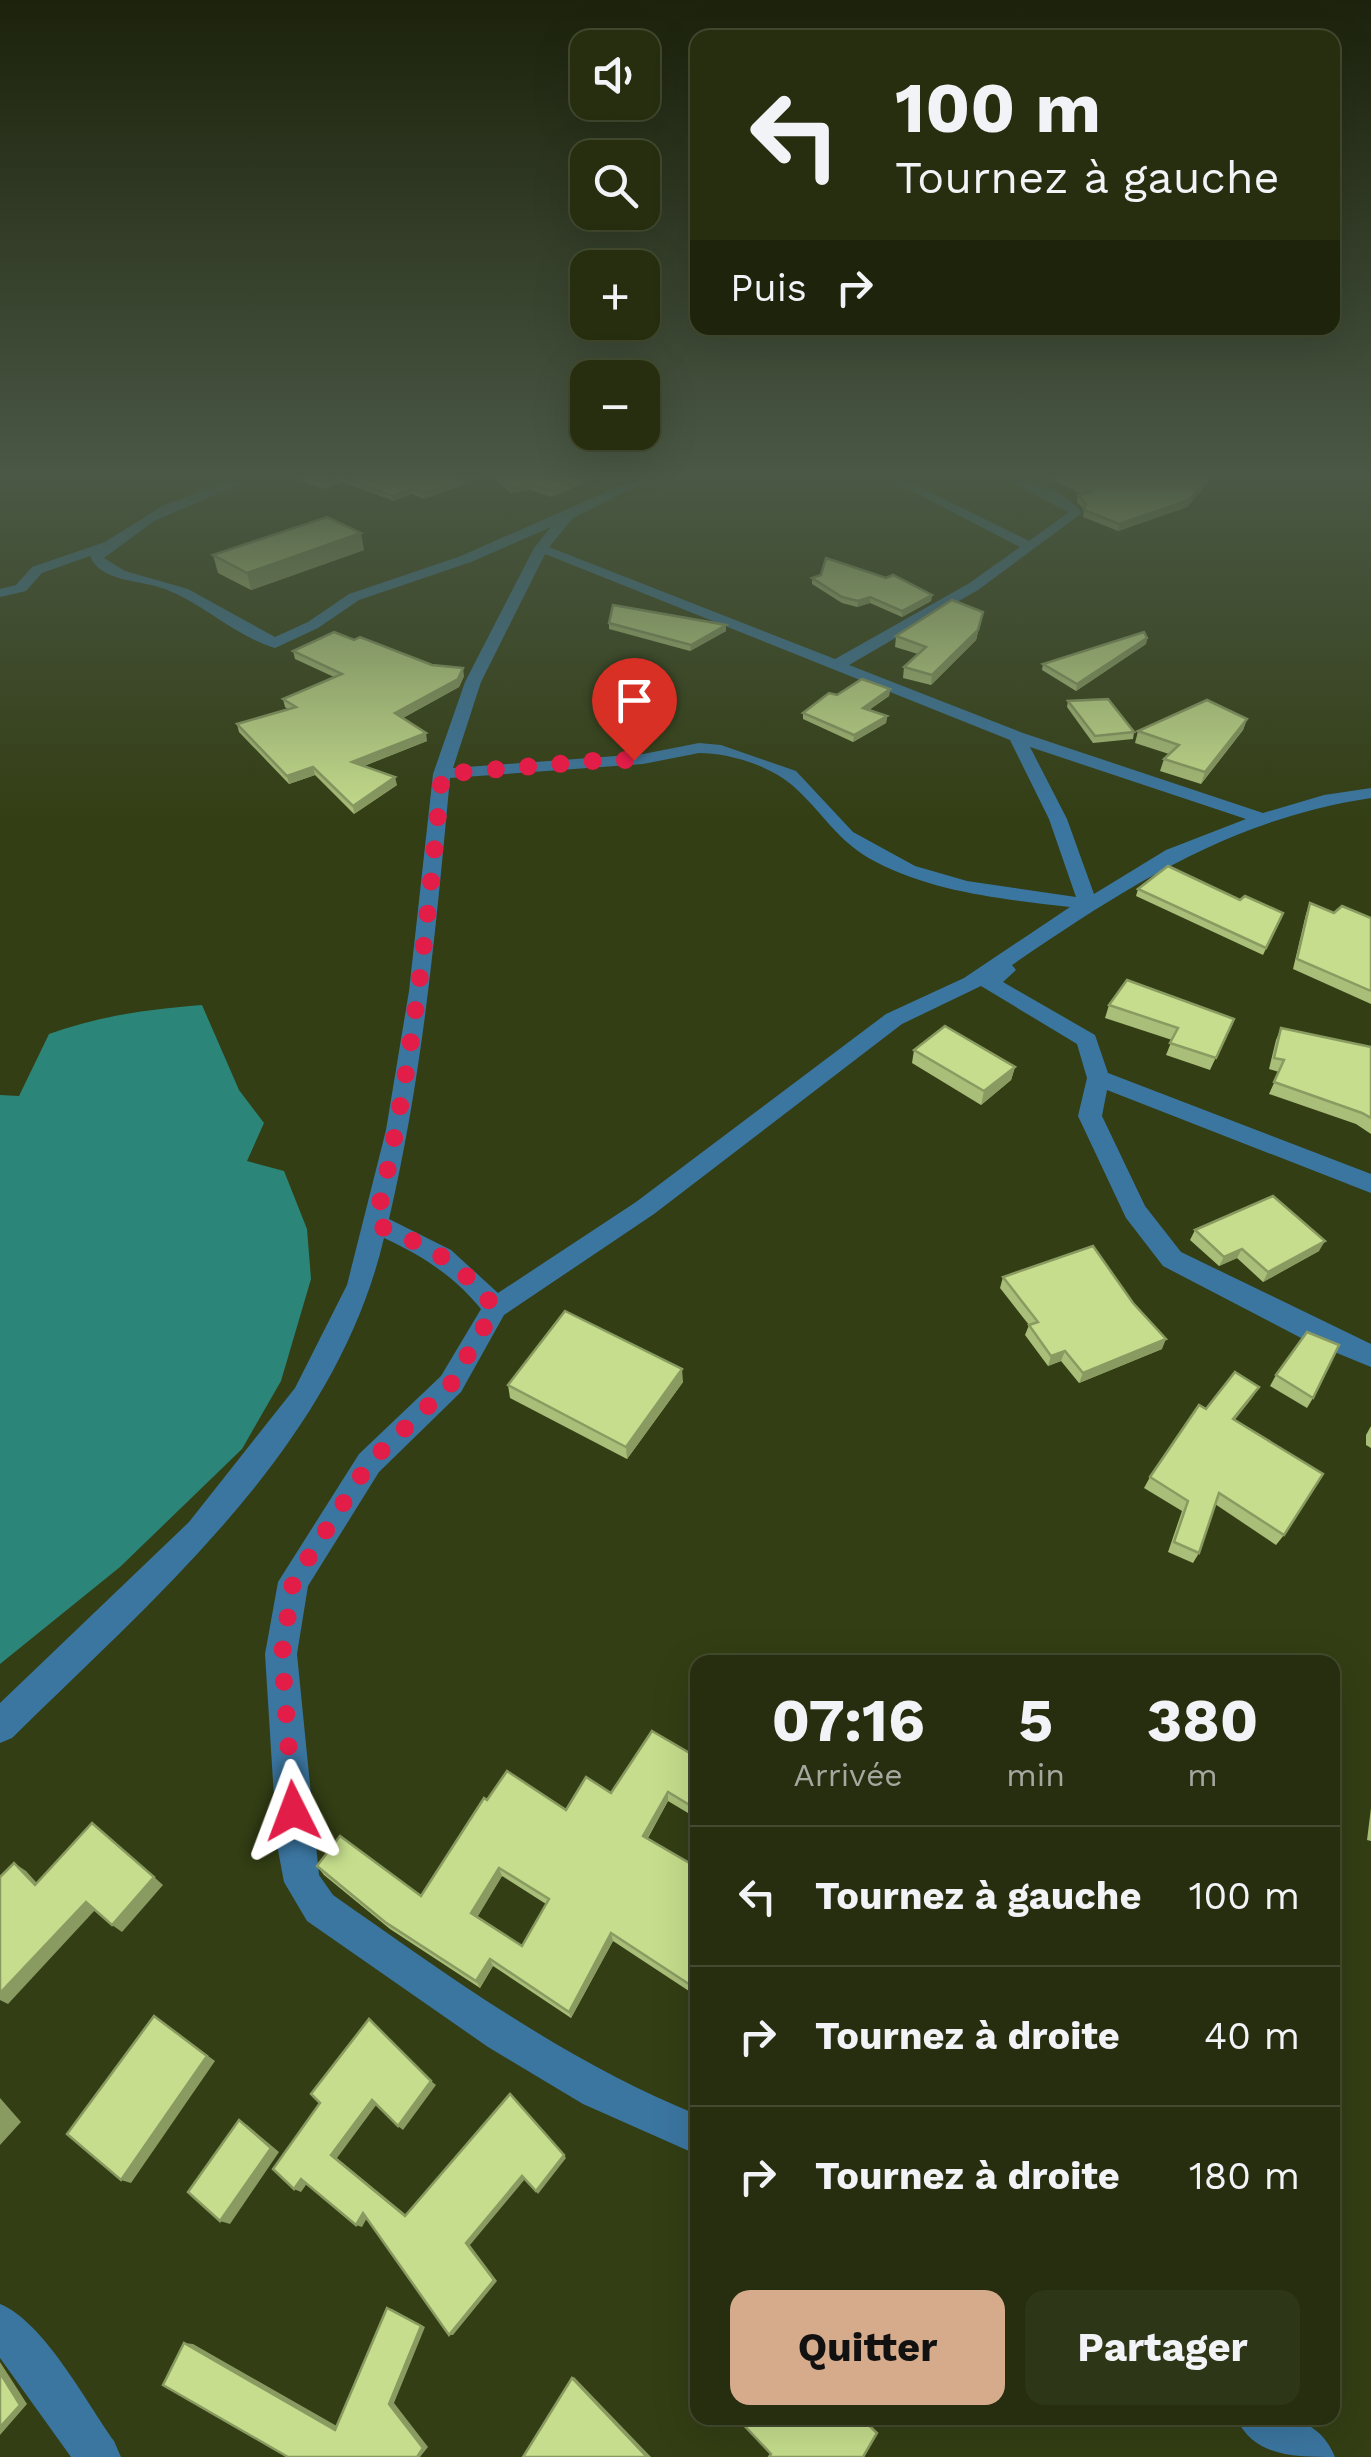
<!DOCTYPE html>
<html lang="fr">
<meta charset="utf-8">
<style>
body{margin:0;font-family:"Work Sans",sans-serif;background:#2e3618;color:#f1f3f6;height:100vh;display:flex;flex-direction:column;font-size:38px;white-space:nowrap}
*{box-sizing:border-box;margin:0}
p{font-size:32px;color:#a4a89e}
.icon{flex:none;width:55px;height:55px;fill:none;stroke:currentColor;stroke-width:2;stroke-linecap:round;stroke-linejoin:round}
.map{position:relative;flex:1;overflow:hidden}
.sheet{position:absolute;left:690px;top:1655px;width:650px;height:770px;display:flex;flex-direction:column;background:#262e0f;border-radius:20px;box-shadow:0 10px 40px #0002,0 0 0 2px #424a2f}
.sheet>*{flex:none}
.hud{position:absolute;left:690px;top:30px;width:650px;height:305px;border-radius:20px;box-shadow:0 10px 40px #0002,0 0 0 2px #424a2f;background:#262e0f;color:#f1f3f6;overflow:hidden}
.tools{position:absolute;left:570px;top:30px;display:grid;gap:20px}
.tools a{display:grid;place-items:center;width:90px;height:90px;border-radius:20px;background:#262e0f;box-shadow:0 10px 40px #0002,0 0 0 2px #424a2f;font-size:50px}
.pin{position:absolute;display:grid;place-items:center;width:85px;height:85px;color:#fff;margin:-102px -42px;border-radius:50% 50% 50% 0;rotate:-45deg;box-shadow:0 0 10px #0007}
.pin .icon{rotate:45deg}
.me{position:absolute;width:110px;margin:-55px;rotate:357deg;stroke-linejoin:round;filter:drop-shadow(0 0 8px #0008)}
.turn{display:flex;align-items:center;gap:35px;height:210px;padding:0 40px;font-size:45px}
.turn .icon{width:130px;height:130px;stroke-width:2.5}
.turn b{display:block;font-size:70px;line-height:85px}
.then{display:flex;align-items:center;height:95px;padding:0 40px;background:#0003;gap:20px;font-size:38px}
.eta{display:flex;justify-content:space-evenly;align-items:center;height:170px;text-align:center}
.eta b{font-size:60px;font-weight:700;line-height:70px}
.primary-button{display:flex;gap:20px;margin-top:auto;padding:20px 40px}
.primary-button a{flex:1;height:115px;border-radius:20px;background:#d6ab8b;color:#111;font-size:40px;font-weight:700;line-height:115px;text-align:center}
.primary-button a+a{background:#2e3618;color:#f1f3f6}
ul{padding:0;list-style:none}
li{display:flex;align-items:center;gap:30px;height:140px;padding:0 40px;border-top:2px solid #424a2f}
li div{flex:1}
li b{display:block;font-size:38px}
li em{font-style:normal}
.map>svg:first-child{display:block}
.water{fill:#2b8578}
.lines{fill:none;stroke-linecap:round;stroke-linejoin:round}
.street{fill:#3b76a1;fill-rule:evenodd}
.wall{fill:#a9be78;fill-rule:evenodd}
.shaded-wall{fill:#8a9b62}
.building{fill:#c5dd8c;stroke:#8a9b62;stroke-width:2.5;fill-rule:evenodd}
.route{stroke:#e11d48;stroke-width:18;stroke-dasharray:0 32.4}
</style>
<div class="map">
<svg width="1371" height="2457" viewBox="0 0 1371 2457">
<rect width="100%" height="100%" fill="#333e14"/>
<!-- water -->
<path class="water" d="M202 1005 239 1090 264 1123 247 1161 284 1171 307 1229 311 1279 281 1381 242 1449 120 1567 0 1664V1095L19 1096 49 1034C99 1016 149 1009 202 1005Z"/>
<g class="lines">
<!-- street -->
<g class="street">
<path d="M240 477H257L154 521 104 558 125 571 188 589 275 637 308 622 349 594 461 556 640 477H655L573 518 549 547 835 659 968 584 1020 547 885 477H900L1029 541 1069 512 1000 477C1025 476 1067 492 1082 513L978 590 849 665 1023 733 1263 813 1324 795 1371 788V798C1231 819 1126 887 1012 965L1016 970 1003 982 1095 1035 1108 1073 1371 1174V1193L1107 1090 1102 1116 1145 1206 1181 1252 1371 1344V1367L1305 1340 1163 1266 1126 1218 1078 1116 1087 1078 1077 1044 981 986 902 1024 654 1214 504 1315 461 1392 379 1472 308 1586 297 1654 319 1875 333 1895C450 1977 565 2061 698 2115V2155L583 2104 488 2047 307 1921 284 1882 277 1845 265 1654 278 1582 359 1454 441 1376 481 1309C454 1276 423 1256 384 1238 335 1446 158 1594 12 1738L0 1743V1703L189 1522 295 1388 347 1285 386 1130 409 991 433 774 465 682 534 548 551 527 471 562 359 600 318 628 275 648C235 636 204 604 165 589 141 580 100 582 90 556L42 573 26 591 0 597V589L16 585 32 567 105 542 164 505ZM545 554 1010 740 1049 819 1076 897 967 881 915 866 853 832 796 771 721 745 699 743 643 754 453 768 481 682ZM1030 747 1246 819 1166 850 1094 894 1067 819ZM699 753C728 753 769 765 792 785 822 811 838 843 876 862 936 893 1004 899 1070 907L964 978 886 1014 636 1202 498 1293 451 1250 389 1219C423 1074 436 927 450 778L643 764Z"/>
<path d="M0 2304C44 2322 86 2402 114 2441L121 2457H71L0 2358Z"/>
<path d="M1236 2418C1277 2415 1317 2413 1335 2457 1293 2457 1255 2457 1236 2418Z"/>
</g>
</g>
<!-- wall -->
<g class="wall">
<path d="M293 477H484L424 499 412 494 394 501 342 482 323 489Z"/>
<path d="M492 477H597L552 497 530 490 511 493Z"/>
<path d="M1047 477H1211L1210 480 1187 507 1118 531 1083 517 1084 510 1077 502 1078 495 1081 494Z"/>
<path d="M364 550 251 590 218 573 213 555Z"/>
<path d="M812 578 932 595 931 601 902 617 870 603 857 607 842 603 812 584Z"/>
<path d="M983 612 976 640 931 685 903 678 904 667 918 654 895 647 896 636Z"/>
<path d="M609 623 726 631 690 651 609 629Z"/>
<path d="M1147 638 1146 644 1076 691 1042 670 1043 664Z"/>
<path d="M354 640 464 676 459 687 403 718 427 741 364 766 397 785 354 814 315 775 289 784 239 732 237 724 288 709 285 707 283 699 334 677 295 659 293 651Z"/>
<path d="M890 689 889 696 869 710 887 716 886 723 853 742 803 719V713L837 695Z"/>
<path d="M1068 701 1134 732 1133 739 1093 743 1067 707Z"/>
<path d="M1247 719 1243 730 1201 784 1160 771 1164 759 1169 754 1135 743 1138 731Z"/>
<path d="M1138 889 1240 900 1283 913 1263 955 1136 896Z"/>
<path d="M1310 903 1334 913 1371 918V1004L1293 969 1306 914Z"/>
<path d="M1109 1005 1234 1019 1210 1070 1166 1055 1172 1040 1105 1018Z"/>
<path d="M1281 1028 1371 1047V1134L1356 1124 1269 1094 1279 1072 1269 1069 1276 1040Z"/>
<path d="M914 1050 1015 1067 1011 1080 981 1105 912 1063Z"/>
<path d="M1195 1230 1319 1251 1263 1282 1237 1258 1219 1266 1190 1240Z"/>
<path d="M1003 1277 1162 1349 1079 1383 1061 1361 1048 1366 1025 1335 1029 1325 1000 1288Z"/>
<path d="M1276 1375 1313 1398 1307 1408 1270 1386Z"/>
<path d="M683 1382 627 1459 510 1398 508 1385Z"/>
<path d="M1259 1387 1234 1420 1284 1535 1276 1545 1215 1504 1199 1553 1193 1563 1168 1552 1182 1511 1144 1488 1150 1477 1206 1409Z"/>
<path d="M1371 1426V1448L1366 1445V1435Z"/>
<path d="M698 1758V1819L668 1801 648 1838 698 1868V1997L613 1941 571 2018 493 1966 480 1988 390 1929 324 1875 317 1866 421 1896 487 1800 566 1810ZM502 1876 546 1904 522 1946 477 1917Z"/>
<path d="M1371 1808V1841L1367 1840Z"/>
</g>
<!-- shaded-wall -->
<g class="shaded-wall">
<path d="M341 477 342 482 323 489 322 483Z"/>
<path d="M468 477H484L424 499 423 493Z"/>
<path d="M585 477H597L552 497V491Z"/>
<path d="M1209 477H1211L1210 480 1187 507 1118 531 1119 524Z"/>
<path d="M529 484 530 490 511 493 510 488Z"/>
<path d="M411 489 412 494 394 501 393 496Z"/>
<path d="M361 533 364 550 251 590 247 573Z"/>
<path d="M932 595 931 601 902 617V611Z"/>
<path d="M870 597V603L857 607 858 601Z"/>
<path d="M983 612 976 640 931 685 932 675Z"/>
<path d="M726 625V631L690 651 691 645Z"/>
<path d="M1147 638 1146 644 1076 691 1077 684Z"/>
<path d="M463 668 464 676 459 687 397 721 395 713Z"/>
<path d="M890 689 889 696 862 714 863 708Z"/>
<path d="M887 716 886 723 853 742 854 735Z"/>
<path d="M1247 719 1243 730 1201 784 1205 772Z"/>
<path d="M426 733 427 741 354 770 352 762Z"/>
<path d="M313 767 315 775 289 784 287 776Z"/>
<path d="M395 777 397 785 354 814 353 806Z"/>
<path d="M1015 1067 1011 1080 981 1105 984 1091Z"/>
<path d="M1325 1241 1319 1251 1263 1282 1268 1272Z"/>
<path d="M1242 1249 1237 1258 1219 1266 1224 1257Z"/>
<path d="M1166 1339 1162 1349 1079 1383 1083 1373Z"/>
<path d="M1065 1351 1061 1361 1048 1366 1051 1356Z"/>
<path d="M682 1369 683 1382 627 1459 626 1447Z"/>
<path d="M1259 1387 1252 1398 1227 1430 1233 1419Z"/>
<path d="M668 1792V1801L644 1844 643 1836Z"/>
<path d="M14 1863 26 1871 46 1893 35 1885Z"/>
<path d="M499 1868 502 1876 475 1921 471 1913Z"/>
<path d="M154 1877 163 1885 122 1932 112 1925Z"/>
<path d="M86 1902 96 1909 8 2004 0 2000V1993Z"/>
<path d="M611 1933 613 1941 571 2018 569 2012Z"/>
<path d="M490 1959 493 1966 480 1988 476 1981Z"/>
<path d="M154 2016 215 2061 131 2183 121 2180Z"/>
<path d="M431 2081 436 2085 403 2130 398 2126Z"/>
<path d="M0 2098 21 2122 0 2145Z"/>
<path d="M372 2100 377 2104 337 2158 410 2218 405 2216 331 2155Z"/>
<path d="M239 2120 247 2125 279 2152 230 2224 220 2221Z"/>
<path d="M564 2155 566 2158 538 2194 536 2191Z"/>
<path d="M522 2176 525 2179 470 2245 497 2281 453 2335H449L466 2243Z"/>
<path d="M301 2179 308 2182 301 2192 294 2189Z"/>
<path d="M363 2213 368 2216 362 2227 356 2225Z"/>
<path d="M387 2308 392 2309 425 2327 394 2403 428 2447 420 2457H417L389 2404Z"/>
<path d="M184 2343 193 2344 342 2429 335 2430Z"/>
<path d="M0 2362 27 2404 0 2435Z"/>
<path d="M574 2377 651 2457H647L572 2378Z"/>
</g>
<!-- building -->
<g class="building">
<path d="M306 477H340L322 483Z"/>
<path d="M343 477H468L423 493 411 489 393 496Z"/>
<path d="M498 477H585L552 491 529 484 510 488Z"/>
<path d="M1062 477H1209L1189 500 1119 524 1084 510 1086 504 1078 495 1091 492Z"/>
<path d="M327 517 361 533 247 573 213 555Z"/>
<path d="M826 558 886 578 893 575 932 595 902 611 870 597 858 601 842 597 812 578 821 575Z"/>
<path d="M952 600 983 612 978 630 932 675 904 667 926 647 896 636Z"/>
<path d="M613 605 726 625 691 645 609 623Z"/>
<path d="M334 632 354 640 360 637 432 665 463 668 458 679 395 713 426 733 352 762 395 777 353 806 313 767 287 776 237 724 296 707 283 699 342 674 293 651Z"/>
<path d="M1144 632 1147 638 1077 684 1043 664Z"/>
<path d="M862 679 890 689 863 708 887 716 854 735 803 713 829 693 837 695Z"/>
<path d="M1108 699 1134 732 1095 736 1068 701Z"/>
<path d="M1207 700 1247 719 1205 772 1164 759 1179 745 1138 731Z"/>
<path d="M1168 866 1240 900 1245 896 1283 913 1266 948 1138 889Z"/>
<path d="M1310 903 1334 913 1342 906 1371 918V991L1297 959Z"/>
<path d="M1127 980 1234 1019 1216 1058 1170 1043 1178 1028 1109 1005Z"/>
<path d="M945 1026 1015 1067 984 1091 914 1050Z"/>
<path d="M1281 1028 1371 1047V1118L1362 1113 1274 1082 1284 1060 1274 1058Z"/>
<path d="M1273 1196 1325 1241 1268 1272 1242 1249 1224 1257 1195 1230Z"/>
<path d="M1093 1246 1133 1303 1166 1339 1083 1373 1065 1351 1051 1356 1029 1325 1038 1322 1003 1277Z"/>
<path d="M565 1311 682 1369 626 1447 508 1385Z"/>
<path d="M1307 1332 1339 1345 1313 1398 1276 1375Z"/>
<path d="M1235 1372 1259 1387 1233 1419 1323 1474 1284 1535 1219 1493 1199 1553 1174 1542 1188 1501 1150 1477 1199 1405 1206 1409Z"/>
<path d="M652 1731 698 1758V1810L668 1792 643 1836 698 1868V1990L611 1933 569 2012 490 1959 476 1981 385 1922 317 1866 340 1836 421 1896 484 1798 487 1800 507 1771 566 1810 586 1777 611 1793ZM499 1868 549 1899 522 1946 471 1913Z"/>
<path d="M92 1823 154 1877 112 1925 86 1902 0 1993V1877L14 1863 35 1885Z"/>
<path d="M154 2016 207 2056 121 2180 67 2134Z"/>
<path d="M369 2019 431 2081 398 2126 372 2100 331 2155 405 2216 510 2094 564 2155 536 2191 522 2176 466 2243 494 2280 449 2335 363 2213 356 2225 301 2179 294 2189 273 2169 320 2103 311 2094Z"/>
<path d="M239 2120 271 2148 220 2221 188 2192Z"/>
<path d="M387 2308 421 2326 389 2404 423 2448 417 2457H288L163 2385 184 2343 335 2430Z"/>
<path d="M0 2373 20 2405 0 2427Z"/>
<path d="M572 2378 647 2457H523Z"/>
<path d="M742 2418H861L877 2433 863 2457H769L771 2454 740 2421Z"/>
</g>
<!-- sky -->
<linearGradient id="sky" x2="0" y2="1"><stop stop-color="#1c220b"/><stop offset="0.58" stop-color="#4a5845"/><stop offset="1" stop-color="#4a5845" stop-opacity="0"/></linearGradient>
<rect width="1371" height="821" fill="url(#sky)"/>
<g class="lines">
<!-- route -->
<path class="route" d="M293 1811 282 1654 293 1582 369 1463 451 1384 495 1308C455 1258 433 1249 375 1224 412 1076 427 926 442 774L604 760H634"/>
</g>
</svg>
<div class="tools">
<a><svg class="icon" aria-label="sound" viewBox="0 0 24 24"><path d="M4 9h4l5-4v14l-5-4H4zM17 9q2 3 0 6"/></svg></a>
<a><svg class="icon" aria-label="search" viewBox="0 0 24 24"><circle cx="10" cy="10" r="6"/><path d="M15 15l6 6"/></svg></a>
<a>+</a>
<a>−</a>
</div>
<div class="pin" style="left:634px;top:760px;background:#d93025"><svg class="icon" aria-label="arrive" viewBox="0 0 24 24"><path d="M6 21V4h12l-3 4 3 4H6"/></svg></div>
<svg class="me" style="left:293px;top:1811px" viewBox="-20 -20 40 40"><path d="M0-17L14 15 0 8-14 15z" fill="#e11d48" stroke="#fff" stroke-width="4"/></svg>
<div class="hud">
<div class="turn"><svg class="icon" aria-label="left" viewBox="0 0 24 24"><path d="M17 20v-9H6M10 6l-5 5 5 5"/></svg><div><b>100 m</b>Tournez à gauche</div></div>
<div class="then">Puis<svg class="icon" aria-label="right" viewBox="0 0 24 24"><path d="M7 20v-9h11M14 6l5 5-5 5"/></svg></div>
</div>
<section class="sheet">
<div class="eta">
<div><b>07:16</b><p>Arrivée</p></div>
<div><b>5</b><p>min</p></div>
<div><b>380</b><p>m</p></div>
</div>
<ul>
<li><svg class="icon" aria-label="left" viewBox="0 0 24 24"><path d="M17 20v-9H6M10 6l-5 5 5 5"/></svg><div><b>Tournez à gauche</b></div><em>100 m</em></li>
<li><svg class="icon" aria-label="right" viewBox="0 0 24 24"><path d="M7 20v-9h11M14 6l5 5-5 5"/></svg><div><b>Tournez à droite</b></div><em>40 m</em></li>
<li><svg class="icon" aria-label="right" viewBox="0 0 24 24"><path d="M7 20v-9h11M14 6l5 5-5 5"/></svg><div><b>Tournez à droite</b></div><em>180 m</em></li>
</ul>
<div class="primary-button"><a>Quitter</a><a>Partager</a></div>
</section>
</div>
